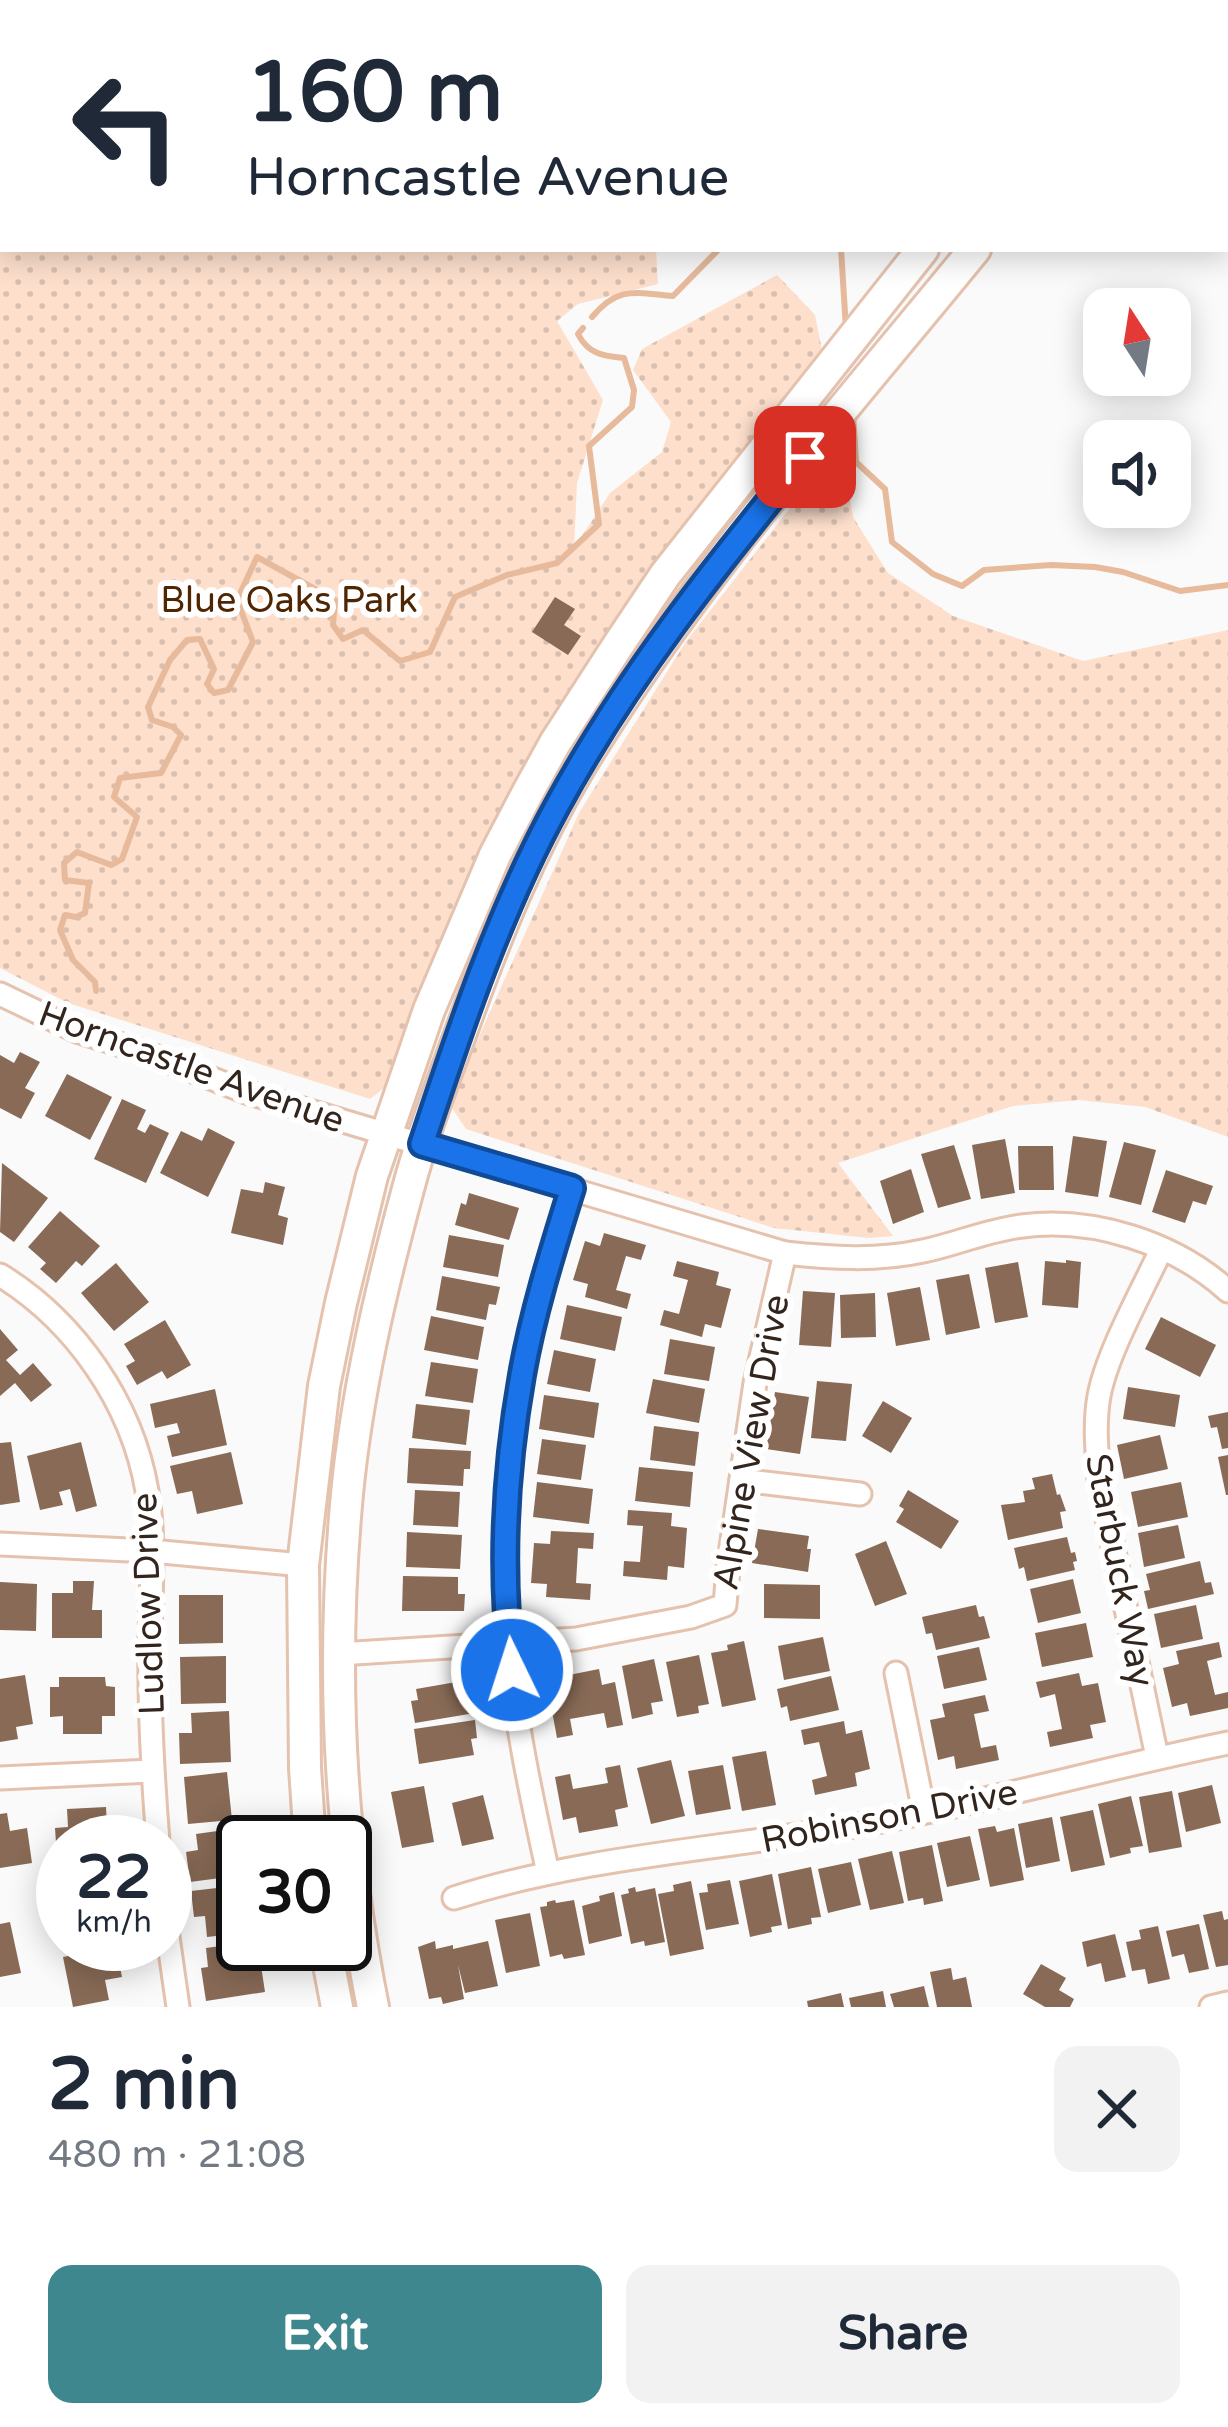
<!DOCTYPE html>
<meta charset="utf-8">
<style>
body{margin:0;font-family:"Varela Round",sans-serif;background:#f2f2f3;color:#1f2937;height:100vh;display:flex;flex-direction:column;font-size:45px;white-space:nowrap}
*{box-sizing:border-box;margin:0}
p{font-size:39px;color:#747a83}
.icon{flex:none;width:66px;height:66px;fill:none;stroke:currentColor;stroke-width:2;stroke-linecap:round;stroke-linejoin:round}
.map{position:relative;height:2007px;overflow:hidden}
.sheet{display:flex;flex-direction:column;background:#fff;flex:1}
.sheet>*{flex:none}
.hud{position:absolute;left:0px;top:0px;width:1230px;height:252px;box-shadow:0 6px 30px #0003;background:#fff;color:#1f2937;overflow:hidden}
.needle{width:78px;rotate:348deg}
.buttons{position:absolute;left:1083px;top:288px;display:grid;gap:24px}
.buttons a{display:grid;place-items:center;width:108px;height:108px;border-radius:24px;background:#fff;box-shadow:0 6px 30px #0003;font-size:60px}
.speed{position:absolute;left:36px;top:1815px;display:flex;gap:24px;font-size:60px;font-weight:700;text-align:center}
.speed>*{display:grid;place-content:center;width:156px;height:156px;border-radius:50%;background:#fff;box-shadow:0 6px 30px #0003;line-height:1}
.speed small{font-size:30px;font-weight:400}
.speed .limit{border:6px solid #111;border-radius:18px;background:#fff;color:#111}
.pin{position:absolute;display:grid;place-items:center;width:102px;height:102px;color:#fff;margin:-51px;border-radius:24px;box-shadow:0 6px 18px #0006}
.me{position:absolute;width:132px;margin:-66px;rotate:356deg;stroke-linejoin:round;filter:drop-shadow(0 0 9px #0008)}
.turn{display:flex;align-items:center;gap:42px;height:252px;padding:0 48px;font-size:54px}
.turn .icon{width:156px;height:156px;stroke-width:2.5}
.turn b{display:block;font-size:84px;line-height:102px}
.round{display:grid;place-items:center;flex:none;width:126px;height:126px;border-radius:24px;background:#f2f2f3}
.head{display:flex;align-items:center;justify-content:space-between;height:204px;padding:0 48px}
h1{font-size:72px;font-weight:700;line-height:90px}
.primary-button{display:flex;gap:24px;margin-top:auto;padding:24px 48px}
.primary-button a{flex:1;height:138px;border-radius:24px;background:#3f878e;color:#fff;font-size:48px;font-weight:700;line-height:138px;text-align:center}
.primary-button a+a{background:#f2f2f3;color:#1f2937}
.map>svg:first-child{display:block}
.green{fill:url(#green-dots)}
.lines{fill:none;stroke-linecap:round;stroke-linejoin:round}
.stream{stroke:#e7ba9c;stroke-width:6}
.building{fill:#886a56}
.street-casing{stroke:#e4c2ad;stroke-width:27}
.secondary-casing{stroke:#e4c2ad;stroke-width:36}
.street{stroke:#fff;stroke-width:21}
.secondary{stroke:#fff;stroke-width:30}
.route-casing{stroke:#114b97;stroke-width:30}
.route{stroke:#1a73e8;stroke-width:21}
.labels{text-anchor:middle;stroke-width:12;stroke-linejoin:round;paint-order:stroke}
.park-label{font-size:36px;fill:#4f2502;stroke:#fff}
.street-label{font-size:36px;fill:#32251d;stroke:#fff}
</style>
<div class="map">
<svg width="1228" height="2007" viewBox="0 0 1228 2007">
<defs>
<pattern id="green-dots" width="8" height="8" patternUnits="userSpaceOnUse" patternTransform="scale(3)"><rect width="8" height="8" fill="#fddfcc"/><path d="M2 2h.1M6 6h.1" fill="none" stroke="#d9bfaf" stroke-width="1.8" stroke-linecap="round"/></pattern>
</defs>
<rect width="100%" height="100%" fill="#fafafa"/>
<!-- green -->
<g class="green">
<path d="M0 0H216L213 3H3V249H656L658 284 578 304 557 321 603 400 577 483 574 548 610 493 662 452 671 422 633 370 642 349 777 275 815 315 823 355 530 758 443 934 384 1088 370 1099 68 1003 0 968Z"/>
<path d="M840 444 853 517 888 573 953 616 1083 661 1228 630V1137L1145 1107 1079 1100 1013 1106 838 1163 893 1236 869 1238 774 1228 466 1129 452 1108 464 1070 579 813 685 643Z"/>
</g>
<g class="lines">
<!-- stream -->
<g class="stream">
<path d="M645 0 651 3"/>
<path d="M841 249 846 329"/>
<path d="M592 317C619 285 636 293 673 296L719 249"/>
<path d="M853 414 856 462 885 489 892 542 933 574 962 586 984 570 1051 565 1095 567 1123 572 1180 591 1228 585"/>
<path d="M96 991 95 982 73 960 60 930 65 915 76 917 85 913 89 883 65 880 64 863 77 852 111 865 122 859 137 817 114 797 120 778 161 773 181 735 173 727 152 720 148 707 170 660 187 640 200 639 214 669 207 684 214 693 228 690 253 642 237 600 257 557 335 600 333 625 343 639 363 630 400 661 430 652 455 597 507 575 557 563 599 524 589 446 632 407 634 390 624 358C603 356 588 354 578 334L583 328"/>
</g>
</g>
<!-- building -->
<g class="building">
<path d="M555 597 575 609 564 625 581 636 568 655 532 632Z"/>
<path d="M20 1052 40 1062 25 1088 35 1093 21 1119 0 1108V1055L14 1063Z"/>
<path d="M67 1074 112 1097 90 1140 45 1116Z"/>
<path d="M122 1099 146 1110 137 1129 145 1133 150 1124 169 1133 146 1183 94 1159Z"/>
<path d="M208 1128 235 1142 208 1197 160 1173 181 1131 202 1141Z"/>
<path d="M1073 1136 1107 1141 1098 1197 1065 1192Z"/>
<path d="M1005 1139 1015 1193 981 1199 972 1145Z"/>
<path d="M1124 1142 1156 1150 1141 1205 1109 1197Z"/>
<path d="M954 1145 971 1199 938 1208 921 1154Z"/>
<path d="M1018 1146H1053L1054 1190H1019Z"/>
<path d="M2 1163 48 1198 14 1242 0 1232Z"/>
<path d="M911 1169 924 1212 893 1224 880 1181Z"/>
<path d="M1166 1170 1213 1186 1206 1205 1193 1201 1185 1223 1152 1212Z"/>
<path d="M265 1182 285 1187 278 1215 288 1218 283 1245 231 1233 241 1189 263 1193Z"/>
<path d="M469 1193 519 1208 509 1240 455 1225 461 1203 466 1205Z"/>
<path d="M60 1211 100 1246 82 1266 76 1261 56 1283 40 1269 46 1263 28 1247Z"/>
<path d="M604 1233 646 1245 641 1260 626 1256 616 1290 631 1294 627 1309 585 1297 588 1284 573 1280 585 1241 600 1246Z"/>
<path d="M449 1235 504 1245 498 1277 443 1267Z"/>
<path d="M1066 1260 1081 1262 1078 1308 1042 1305 1045 1261 1066 1263Z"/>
<path d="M677 1261 719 1272 716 1285 731 1289 721 1328 705 1324 702 1337 660 1325 664 1310 679 1314 688 1280 673 1276Z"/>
<path d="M1018 1262 1028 1317 995 1323 985 1268Z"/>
<path d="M116 1263 149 1302 114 1331 81 1293Z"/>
<path d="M969 1274 980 1328 946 1335 936 1280Z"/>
<path d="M442 1276 500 1287 496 1305 489 1304 486 1320 436 1310Z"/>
<path d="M920 1287 930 1340 896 1346 887 1293Z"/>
<path d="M803 1291 835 1293 831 1347 799 1345Z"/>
<path d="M875 1293 876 1337 841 1338 840 1295Z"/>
<path d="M567 1305 622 1317 615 1351 560 1339Z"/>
<path d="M431 1316 484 1327 478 1360 424 1350Z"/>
<path d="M1161 1317 1216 1345 1200 1377 1145 1349Z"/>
<path d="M165 1320 191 1365 167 1379 162 1371 137 1385 126 1366 135 1361 124 1344Z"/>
<path d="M0 1329 18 1350 6 1360 20 1375 33 1363 52 1385 31 1402 15 1383 0 1396Z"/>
<path d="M670 1339 715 1347 709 1381 664 1374Z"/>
<path d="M554 1350 596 1359 590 1392 547 1384Z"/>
<path d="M431 1362 478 1369 473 1403 425 1396Z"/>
<path d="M653 1379 705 1389 699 1423 646 1413Z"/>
<path d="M817 1381 852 1384 846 1441 811 1438Z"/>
<path d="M1128 1387 1180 1395 1175 1427 1123 1419Z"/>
<path d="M215 1389 227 1445 172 1457 167 1436 180 1433 177 1423 155 1428 150 1404Z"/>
<path d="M775 1392 809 1397 800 1454 766 1449Z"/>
<path d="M544 1395 599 1403 594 1438 539 1429Z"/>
<path d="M883 1401 912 1418 891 1453 862 1436Z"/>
<path d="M416 1404 470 1410 466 1445 412 1438Z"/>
<path d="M1228 1412V1448L1222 1449 1217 1427 1211 1428 1208 1416Z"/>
<path d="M654 1426 699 1432 695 1466 650 1460Z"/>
<path d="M1160 1435 1168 1469 1124 1479 1117 1445Z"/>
<path d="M542 1439 586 1445 581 1480 537 1474Z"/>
<path d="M11 1442 20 1502 0 1505V1443Z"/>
<path d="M81 1442 97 1506 76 1512 70 1489 59 1492 63 1505 40 1510 27 1456Z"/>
<path d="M409 1448 471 1451 470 1469H464L463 1486 407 1483Z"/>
<path d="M231 1452 243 1504 197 1514 192 1491 177 1494 170 1466Z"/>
<path d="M1228 1455V1495H1226L1218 1457Z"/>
<path d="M639 1467 693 1472 690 1507 635 1501Z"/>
<path d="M1052 1474 1057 1495 1060 1494 1066 1511 1060 1512 1063 1528 1008 1540 1001 1505 1025 1502 1023 1491 1035 1489 1032 1478Z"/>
<path d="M537 1482 593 1489 589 1524 533 1517Z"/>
<path d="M1181 1482 1188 1517 1138 1527 1131 1492Z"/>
<path d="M415 1490 460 1492 458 1527 413 1525Z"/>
<path d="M908 1490 959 1521 941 1549 896 1522 904 1509 899 1506Z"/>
<path d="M628 1510 672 1513 671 1526 687 1528 684 1568 668 1566 667 1580 623 1576 624 1561 640 1562 643 1526 627 1525Z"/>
<path d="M1178 1525 1185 1558 1144 1567 1138 1533Z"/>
<path d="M758 1529 809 1536 807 1549H811L808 1572 752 1563Z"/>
<path d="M551 1531 594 1533 593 1549 578 1548 577 1566 576 1583 591 1584 590 1600 546 1597 547 1584 531 1583 534 1543 550 1544Z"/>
<path d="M407 1532 462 1535 460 1569 406 1567Z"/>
<path d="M1067 1537 1071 1553 1075 1552 1077 1561 1073 1562 1075 1570 1027 1581 1024 1567 1019 1569 1014 1548Z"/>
<path d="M886 1541 907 1594 875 1606 855 1554Z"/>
<path d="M1200 1561 1205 1583 1211 1582 1214 1594 1148 1609 1144 1591 1150 1590 1146 1574Z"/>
<path d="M403 1576 458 1577V1594H465L464 1611H402Z"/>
<path d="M1073 1579 1081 1613 1038 1623 1030 1589Z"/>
<path d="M73 1581H94L92 1610H102V1638H52V1593H73Z"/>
<path d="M0 1582 37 1584 36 1631 0 1630Z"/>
<path d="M764 1584 820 1585V1619L764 1618Z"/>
<path d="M179 1595H223V1643L179 1644Z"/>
<path d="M976 1605 979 1617 984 1616 990 1638 936 1650 932 1633 926 1634 922 1617Z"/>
<path d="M1196 1605 1203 1639 1161 1648 1154 1614Z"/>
<path d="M1086 1623 1093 1657 1042 1667 1035 1633Z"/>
<path d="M823 1637 830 1671 784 1680 778 1646Z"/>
<path d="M744 1641 756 1700 722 1707 711 1653 728 1650 727 1645Z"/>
<path d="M1219 1642 1222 1657 1207 1661 1215 1695 1228 1692V1708L1190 1716 1187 1703 1172 1707 1163 1668 1179 1664 1176 1651Z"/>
<path d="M979 1647 987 1680 944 1689 937 1656Z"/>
<path d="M699 1655 709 1704 698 1706 699 1713 677 1717 666 1662Z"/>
<path d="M226 1656V1703L181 1704 180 1657Z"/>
<path d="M654 1659 663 1701 651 1703 653 1714 632 1719 622 1666Z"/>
<path d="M599 1669 602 1685 615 1682 623 1725 607 1728 604 1713 570 1719 573 1735 557 1738 549 1695 562 1692 559 1677Z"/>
<path d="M1079 1673 1082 1686 1098 1683 1106 1722 1090 1725 1093 1738 1050 1747 1047 1732 1062 1729 1055 1694 1040 1698 1036 1682Z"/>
<path d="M25 1675 33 1724 16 1727 18 1739 0 1742V1679Z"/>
<path d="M831 1676 839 1710 790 1721 787 1706 781 1708 777 1689Z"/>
<path d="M59 1677H105L106 1686 115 1687V1716H102V1734H63V1716L50 1717V1687H59Z"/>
<path d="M468 1680 471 1699 467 1700 469 1714 415 1723 411 1701 418 1700 416 1689Z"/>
<path d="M985 1695 989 1711 974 1714 981 1748 996 1745 999 1760 956 1769 954 1756 938 1760 930 1720 945 1717 942 1704Z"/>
<path d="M229 1711 231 1762 180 1764 179 1733H192L191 1713Z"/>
<path d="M475 1720 477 1738 471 1739 474 1755 419 1764 414 1729Z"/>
<path d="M844 1721 846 1734 862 1730 870 1769 855 1773 857 1786 815 1795 812 1780 827 1776 819 1742 804 1745 801 1730Z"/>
<path d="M766 1751 776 1805 742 1811 732 1757Z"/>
<path d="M671 1760 685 1816 651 1824 637 1768Z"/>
<path d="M620 1765 628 1807 615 1810 618 1826 579 1833 576 1817 563 1820 555 1777 570 1774 573 1789 608 1783 605 1768Z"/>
<path d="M723 1765 731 1809 696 1815 688 1771Z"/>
<path d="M227 1772 232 1820 188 1824 184 1777Z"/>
<path d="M1212 1785 1221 1823 1186 1832 1178 1793Z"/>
<path d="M424 1786 434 1842 402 1848 391 1792Z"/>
<path d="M1172 1791 1182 1847 1149 1853 1139 1797Z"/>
<path d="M483 1795 494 1839 462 1846 452 1803Z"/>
<path d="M1131 1796 1143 1846 1130 1848 1131 1853 1110 1858 1098 1804Z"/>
<path d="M106 1807 107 1825 120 1824 121 1842H63V1857L57 1858 55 1828 68 1827 67 1809Z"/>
<path d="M1093 1810 1105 1865 1071 1872 1060 1817Z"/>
<path d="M7 1813 10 1831 27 1828 32 1863 0 1868V1814Z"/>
<path d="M1052 1817 1060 1861 1026 1868 1018 1824Z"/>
<path d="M995 1826 997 1832 1014 1828 1024 1880 990 1887 978 1829Z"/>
<path d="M246 1827 248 1842H243V1875L190 1882 186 1852 198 1850 196 1834Z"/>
<path d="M970 1836 980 1880 947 1887 937 1843Z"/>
<path d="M932 1845 943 1901 924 1905 923 1898 908 1901 899 1852Z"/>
<path d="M892 1851 904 1903 870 1910 858 1859Z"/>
<path d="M851 1862 861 1905 828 1913 818 1869Z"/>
<path d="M811 1867 821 1917 811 1918 812 1924 788 1929 778 1874Z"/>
<path d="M772 1874 782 1925 771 1927 772 1932 750 1937 739 1881Z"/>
<path d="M730 1880 739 1924 706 1930 699 1893 708 1892 707 1884Z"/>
<path d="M691 1881 704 1949 670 1956 658 1894 674 1891 673 1885Z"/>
<path d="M243 1885V1933L207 1937 205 1916 194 1917 191 1891Z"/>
<path d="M635 1887 636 1892 655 1888 665 1942 645 1946 644 1941 631 1944 621 1895 629 1893 628 1889Z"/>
<path d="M614 1892 622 1936 589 1944 582 1906 600 1901 599 1896Z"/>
<path d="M63 1894V1942L57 1943 49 1896Z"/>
<path d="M555 1900 556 1903 574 1900 585 1955 564 1959 562 1954 550 1957 540 1907 547 1906V1902Z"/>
<path d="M1222 1911 1224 1920 1228 1919V1965L1216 1967 1203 1915Z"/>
<path d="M530 1913 540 1966 506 1973 495 1920Z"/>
<path d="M10 1922 21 1973 0 1977V1924Z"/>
<path d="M1199 1924 1209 1969 1189 1973 1184 1954 1172 1957 1166 1931Z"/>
<path d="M1158 1926 1170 1979 1148 1984 1145 1969 1132 1971 1126 1942 1141 1939 1139 1930Z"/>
<path d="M1115 1934 1126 1977 1105 1982 1101 1963 1087 1967 1082 1942Z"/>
<path d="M435 1941 436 1949 453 1945V1949L488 1941 498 1986 465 1993 458 1965 464 1999 443 2004 441 1997 429 1999 418 1947Z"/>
<path d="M243 1943 263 1944 265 1958 260 1959 265 1992 206 2001 201 1968 208 1967 206 1948Z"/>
<path d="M116 1947 122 1977 105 1980 109 2000 73 2007 63 1957Z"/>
<path d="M1041 1964 1066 1978 1059 1990 1074 1999 1070 2007H1045L1023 1994Z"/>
<path d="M951 1968 953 1980 966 1977 972 2007H937L930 1972Z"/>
<path d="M924 1986 929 2007H894L890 1994Z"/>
<path d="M883 1991 886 2007H851L849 1998Z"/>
<path d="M841 1993 844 2007H808L807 2001Z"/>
</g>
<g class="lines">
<!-- street casing -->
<g class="street-casing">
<g id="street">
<path d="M0 994 77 1031 147 1053 246 1092 785 1253C831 1258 877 1261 923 1251 957 1244 987 1230 1022 1226 1093 1217 1174 1242 1228 1291"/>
<path d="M0 1275C75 1321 132 1403 147 1491 156 1542 150 1596 150 1648 149 1713 153 1778 158 1842"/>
<path d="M741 1480 860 1494"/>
<path d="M0 1544 151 1551 303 1565"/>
<path d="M339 1654 576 1639 691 1617 725 1605 728 1568 755 1383 785 1253"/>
<path d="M896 1673 924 1812"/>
<path d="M1157 1757 1099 1480C1097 1453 1094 1424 1099 1396 1107 1353 1142 1291 1161 1250"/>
<path d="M0 1778 152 1771"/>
<path d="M548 1873C532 1799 515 1723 509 1648 501 1558 506 1462 522 1374 534 1311 553 1249 571 1188"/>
<path d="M454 1898C594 1853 743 1848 887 1820 1002 1798 1114 1766 1228 1743"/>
<path d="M165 1916 178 2007"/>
<path d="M1211 2007 1228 2003"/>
</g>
</g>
<!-- secondary casing -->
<g class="secondary-casing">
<g id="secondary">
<path d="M1089 3 1090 0"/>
<path d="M1132 3 1133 0"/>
<path d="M310 1842 305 1768 303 1565 324 1386 341 1303 372 1176 429 1010 495 855 528 792 555 743 617 647 665 575 923 249"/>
<path d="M325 1944 337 2007"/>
<path d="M373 2007C339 1838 331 1665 347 1494 357 1391 381 1289 408 1189 422 1136 442 1084 461 1032 494 940 529 851 580 766 692 580 838 417 975 249"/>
</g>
</g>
<!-- street -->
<use href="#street" class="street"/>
<!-- secondary -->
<use href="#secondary" class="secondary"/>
</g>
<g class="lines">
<!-- route casing -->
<g class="route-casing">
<path id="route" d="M512 1670C500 1574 505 1471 522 1375 533 1312 553 1249 572 1188L422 1144C460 1029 499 912 557 806 626 679 714 568 805 457"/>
</g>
<!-- route -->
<use href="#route" class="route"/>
</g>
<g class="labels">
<!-- park labels -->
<g class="park-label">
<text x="289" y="612">Blue Oaks Park</text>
</g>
<!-- street labels -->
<g class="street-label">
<text transform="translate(192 1066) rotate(20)" y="13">Horncastle Avenue</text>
<text transform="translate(750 1442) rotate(-80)" y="13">Alpine View Drive</text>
<text transform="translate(1121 1570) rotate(79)" y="13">Starbuck Way</text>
<text transform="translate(147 1604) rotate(-92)" y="13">Ludlow Drive</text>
<text transform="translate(889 1815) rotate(-11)" y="13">Robinson Drive</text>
</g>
</g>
</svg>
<div class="buttons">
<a><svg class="needle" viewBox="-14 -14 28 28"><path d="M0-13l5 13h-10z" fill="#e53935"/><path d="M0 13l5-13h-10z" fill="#747a83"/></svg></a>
<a><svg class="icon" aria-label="sound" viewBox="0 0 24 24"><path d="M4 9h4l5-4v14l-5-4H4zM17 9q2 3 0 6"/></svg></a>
</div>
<div class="speed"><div>22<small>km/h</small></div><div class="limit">30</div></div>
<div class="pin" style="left:805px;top:457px;background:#d93025"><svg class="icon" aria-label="arrive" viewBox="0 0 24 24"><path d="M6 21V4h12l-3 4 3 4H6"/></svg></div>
<svg class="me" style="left:512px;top:1670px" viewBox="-20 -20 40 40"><circle r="17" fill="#1a73e8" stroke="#fff" stroke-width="3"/><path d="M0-11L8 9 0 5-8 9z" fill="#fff"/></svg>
<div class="hud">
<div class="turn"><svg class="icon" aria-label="left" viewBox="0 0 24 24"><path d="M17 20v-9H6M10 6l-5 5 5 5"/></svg><div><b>160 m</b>Horncastle Avenue</div></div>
</div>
</div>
<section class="sheet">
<div class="head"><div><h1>2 min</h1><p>480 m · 21:08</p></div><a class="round"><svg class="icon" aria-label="close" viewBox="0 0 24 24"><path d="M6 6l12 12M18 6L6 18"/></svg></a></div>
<div class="primary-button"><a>Exit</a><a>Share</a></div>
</section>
